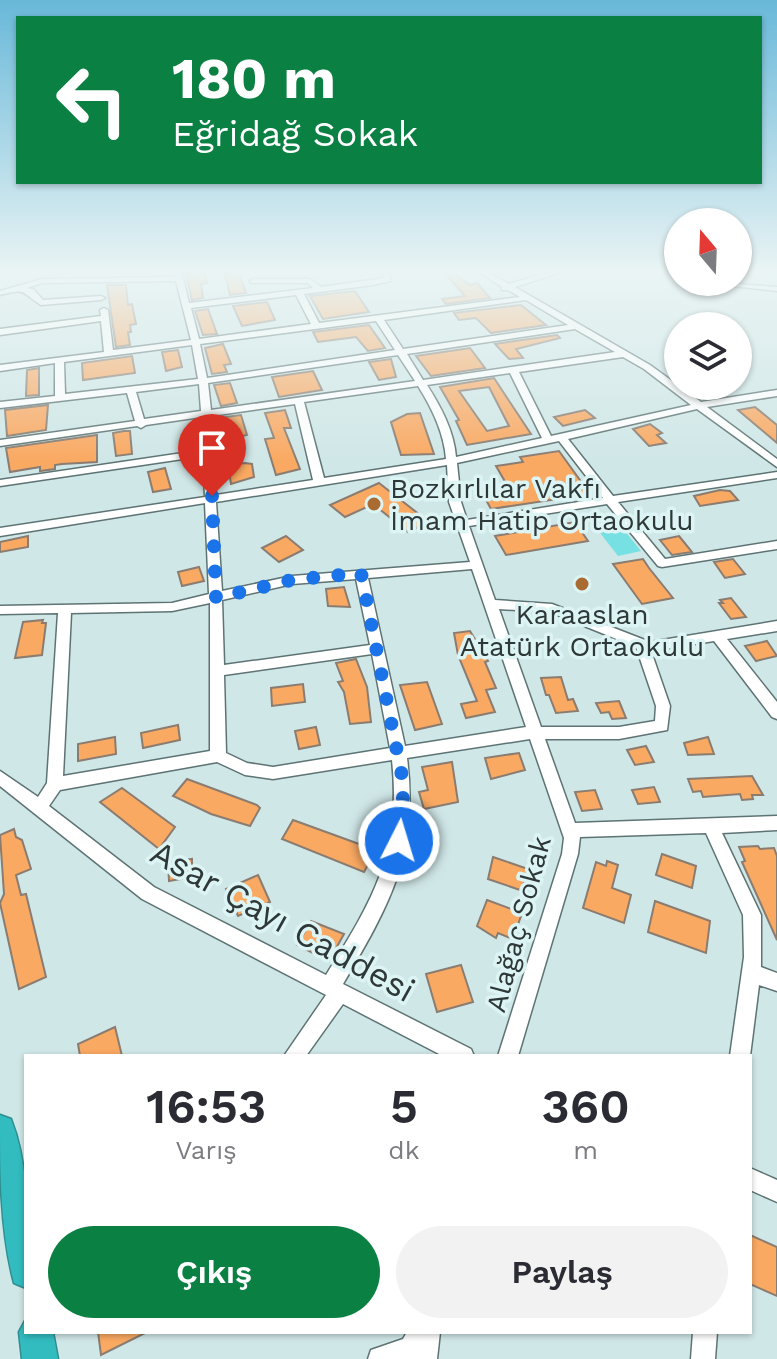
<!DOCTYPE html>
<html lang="tr">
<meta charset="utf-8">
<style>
body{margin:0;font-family:"Work Sans",sans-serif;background:#f2f2f3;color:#2b2b33;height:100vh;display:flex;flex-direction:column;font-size:30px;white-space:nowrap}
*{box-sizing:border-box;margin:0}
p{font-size:26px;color:#7c7c81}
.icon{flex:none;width:44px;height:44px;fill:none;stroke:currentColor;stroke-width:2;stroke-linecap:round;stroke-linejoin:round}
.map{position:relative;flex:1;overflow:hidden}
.panel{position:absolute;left:24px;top:1054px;width:728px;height:280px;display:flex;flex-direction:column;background:#fff;border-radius:0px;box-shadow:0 2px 6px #0004}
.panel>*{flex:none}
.top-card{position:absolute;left:16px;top:16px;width:746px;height:168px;border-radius:0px;box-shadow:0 2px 6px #0004;background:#0b8043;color:#fff;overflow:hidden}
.needle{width:52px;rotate:341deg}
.fabs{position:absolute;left:664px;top:208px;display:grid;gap:16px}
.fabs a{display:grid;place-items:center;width:88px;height:88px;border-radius:50%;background:#fff;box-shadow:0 2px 6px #0004;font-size:40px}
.pin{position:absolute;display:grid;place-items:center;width:68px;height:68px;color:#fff;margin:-82px -34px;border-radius:50% 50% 50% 0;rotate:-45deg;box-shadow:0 0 8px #0007}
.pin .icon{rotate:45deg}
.me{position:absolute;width:88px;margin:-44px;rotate:5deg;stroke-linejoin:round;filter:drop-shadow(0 0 6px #0008)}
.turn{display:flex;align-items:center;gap:28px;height:168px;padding:0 24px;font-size:36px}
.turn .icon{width:104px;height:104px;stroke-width:2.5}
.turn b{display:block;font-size:56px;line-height:68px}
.eta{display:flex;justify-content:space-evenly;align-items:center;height:136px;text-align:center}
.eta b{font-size:48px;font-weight:600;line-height:56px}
.primary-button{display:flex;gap:16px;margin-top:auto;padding:16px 24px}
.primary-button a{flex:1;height:92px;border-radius:48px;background:#0b8043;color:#fff;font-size:32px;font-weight:600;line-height:92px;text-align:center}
.primary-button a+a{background:#f2f2f3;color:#2b2b33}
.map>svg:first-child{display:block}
.green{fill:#76e0e3}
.building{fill:#faa962;stroke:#8a7c70;stroke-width:2;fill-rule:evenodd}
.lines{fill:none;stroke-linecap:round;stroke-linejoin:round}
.minor-casing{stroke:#5e7373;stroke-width:3}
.highway-casing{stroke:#318e90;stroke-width:3}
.minor{fill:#fff;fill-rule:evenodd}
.highway{fill:#32bcc0;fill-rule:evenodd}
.route{stroke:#1a73e8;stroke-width:14;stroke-dasharray:0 25.2}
.poi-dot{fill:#aa6b32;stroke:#ddf4f4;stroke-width:3}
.labels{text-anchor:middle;stroke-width:7;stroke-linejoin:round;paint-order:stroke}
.poi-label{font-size:28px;fill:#2f3838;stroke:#ddf4f4;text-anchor:start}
.street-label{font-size:28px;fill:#2f3838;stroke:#ddf4f4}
.near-street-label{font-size:34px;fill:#2f3838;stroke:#ddf4f4}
</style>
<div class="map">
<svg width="777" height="1359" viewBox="0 0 777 1359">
<rect width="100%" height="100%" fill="#d0e7e7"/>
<!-- green -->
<path class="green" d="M616 520 641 551 618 556 594 525Z"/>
<!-- building -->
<g class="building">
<path d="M185 270 204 273 207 283 201 284 203 298 192 300Z"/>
<path d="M224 270H238L246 293 230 295Z"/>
<path d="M442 270H449L470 285 477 283 490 298 446 304 442 299 465 296Z"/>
<path d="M107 285H126L128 305 132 304 136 324 130 325 131 332H128L130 345 116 347Z"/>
<path d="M355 291 369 312 323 319 310 296Z"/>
<path d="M267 302 275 320 242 326 233 306Z"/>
<path d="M521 305 546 325 491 333 476 318 459 320 454 313Z"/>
<path d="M208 309 217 334 203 335 195 311Z"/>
<path d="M369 325 385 348 368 351 356 337 318 342 313 332Z"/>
<path d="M557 335 560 338 516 349 523 358 509 359 495 344Z"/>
<path d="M223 344 231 364 224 365 227 372 212 374 205 348Z"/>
<path d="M470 348 485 368 431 376 416 356Z"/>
<path d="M178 350 182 367 166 371 162 352Z"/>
<path d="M132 356 135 373 83 380 82 363Z"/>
<path d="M391 359 396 377 379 380 369 362Z"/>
<path d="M39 368V395L26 396 27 370Z"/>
<path d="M313 371 322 390 279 397 272 377Z"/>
<path d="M494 378 531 434 467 445 456 421 459 420 440 387ZM489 387 509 426 487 431 459 391Z"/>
<path d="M230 383 237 403 221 406 214 385Z"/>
<path d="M48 405 46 430 7 436 5 410Z"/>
<path d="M755 407 777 425V443L738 410Z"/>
<path d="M285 410 291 428H284L300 469 276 475 265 439 274 438 265 413Z"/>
<path d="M585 410 595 418 563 426 554 417Z"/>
<path d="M420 413 434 454 401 455 391 422 407 414Z"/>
<path d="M241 415 247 435 231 438 225 417Z"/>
<path d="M650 424 662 433 657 435 666 443 649 446 633 429Z"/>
<path d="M124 431H130L132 454 116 456 113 433Z"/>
<path d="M97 435V462L62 464 55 465V469L40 471V467L10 472 6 448Z"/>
<path d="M559 451 590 494 491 509 480 489 507 485 496 466 523 462 520 457Z"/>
<path d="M245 463 252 464 254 477 231 484 228 465Z"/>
<path d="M165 468 171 489 153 492 148 472Z"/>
<path d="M379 483 429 522 408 532 378 508 369 506 345 517 330 505Z"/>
<path d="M720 490 730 491 738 500 700 506 694 496Z"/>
<path d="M575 522 588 541 506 555 495 536Z"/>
<path d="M28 536V547L0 552V542Z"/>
<path d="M286 536 303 550 279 562 262 548Z"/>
<path d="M679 536 692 552 672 555 660 540Z"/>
<path d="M643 559 649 568 673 598 642 604 613 564Z"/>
<path d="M733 559 745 574 725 578 714 562Z"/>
<path d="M199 567 204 581 182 586 178 572Z"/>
<path d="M344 587 350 607 328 606 326 589Z"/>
<path d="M731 598 746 617 731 619 719 603H723L720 600Z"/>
<path d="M43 620 42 623H46L42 655 15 658 23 622Z"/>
<path d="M470 631 488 661 485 662 496 688 486 690 495 712 466 718 461 704 477 701 458 655 454 633Z"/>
<path d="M767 641 777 656 756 661 745 646Z"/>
<path d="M356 659 367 687 371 722 350 724 344 692 338 682 343 681 336 663Z"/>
<path d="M561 677 568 700 573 699 578 711 556 713 549 695H546L541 678Z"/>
<path d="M427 682 442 724 415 730 400 685Z"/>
<path d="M303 684 305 702 272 706 271 688Z"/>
<path d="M619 701 626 718 612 719 609 712 601 713 596 703Z"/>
<path d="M178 725 180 740 143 748 141 733Z"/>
<path d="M316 727 320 745 299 749 295 731Z"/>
<path d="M115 737 116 754 78 761V744Z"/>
<path d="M708 737 714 754 688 755 684 743Z"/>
<path d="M646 746 654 762 635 765 627 750Z"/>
<path d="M519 753 525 770 491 779 485 758Z"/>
<path d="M452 762 458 802 424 809 419 792 428 790 422 767Z"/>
<path d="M752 776 763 795H752L753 799 742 800 740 794 703 797 701 791 693 792 688 779Z"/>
<path d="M187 779 257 805 260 808 250 826 211 814 173 796Z"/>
<path d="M654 787 660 802 638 804 632 790Z"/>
<path d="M122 788 175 827 159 849 100 802Z"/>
<path d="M595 790 602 809 582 811 575 792Z"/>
<path d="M293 820 370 848 375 852 364 872 282 839Z"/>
<path d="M14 829 16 837 22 840 31 869 16 875 21 895 26 894 46 977 19 989 0 903 4 894 0 835Z"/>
<path d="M758 846 760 849 774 848 777 856V940L742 862 745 861 739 847Z"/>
<path d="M662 854 696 866 692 888 656 875Z"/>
<path d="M493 857 531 870 520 890 488 879Z"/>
<path d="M192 859V877L169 881 168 862Z"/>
<path d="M607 861 618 865 612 888 631 895 624 923 583 908 596 862 606 866Z"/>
<path d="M258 875 270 902 238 916 226 889Z"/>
<path d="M487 900 522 913 513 939 498 933 496 938 477 926Z"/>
<path d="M655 901 710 921 706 953 648 932Z"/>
<path d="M311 921 344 934 329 961 297 945Z"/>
<path d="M461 965 473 1002 437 1012 426 974Z"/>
<path d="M115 1027 122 1056H80L78 1044Z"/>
<path d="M750 1235 777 1247V1296L750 1284Z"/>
<path d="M98 1332H147L101 1355Z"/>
</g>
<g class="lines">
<!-- minor casing -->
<g class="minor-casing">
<g id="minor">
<path d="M173 270H181L189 303 313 288 308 283H251L250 281 254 279H310L321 287 384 278 381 270H389L391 281 373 285 304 294 319 323 520 297 508 290H502V287L476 270H485L509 284 555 270H567L515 287 650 365 701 402 777 390V396L707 407 777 459V467L697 409 568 439 613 496 777 472V478L618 502 665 559 777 541V549L662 567 658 566 607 504 469 526 495 600 552 604 650 642 777 621V631L727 639 777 702V719L772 717 714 641 651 651 670 706 667 730 619 739H545L575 823 777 816V830L722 833 761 915V967L777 973V991L759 985 750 1056H730L744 957 743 915 706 833 580 837 578 854 518 1056H498L562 854 564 838 530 739 407 758C419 854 390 904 343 984L471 1049 474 1056H443L343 1004 306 1056H284L326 995 142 899 0 786V771L38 797 47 783 58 613 0 614V606L172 603 209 594 205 503 0 536V528L205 497 203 456 0 486V480L203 450 201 417 146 425 141 428 137 426 0 446V440L135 421 127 393 0 408V402L55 396V363L0 371V365L104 352 101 321 0 335V329L101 316 100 310 104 308 108 310 113 350 191 340 176 281 42 283 27 288 33 289 43 300 101 296 105 298 101 300 41 305C20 292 28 288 0 295V291L42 279 175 277ZM296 295 311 324 199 339 191 308ZM526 300 568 325 403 349 384 320ZM376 321 395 350 207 378 200 344ZM575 329 615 352 423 380 407 354ZM192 345 198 379 65 394 64 362ZM398 355 415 381 211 410 208 383ZM623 357 644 369 691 405 551 436 519 372ZM510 373 542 438 456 457C454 431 441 407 427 385ZM199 384 201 411 144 419 136 392ZM418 386C432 408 444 433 446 459L324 478 304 402ZM295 404 313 480 216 495 211 416ZM559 441 603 498 467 520 461 502 457 463ZM447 465 449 502 470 562 292 576 222 591 216 502ZM472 569 526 727 405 746 368 578ZM356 579 370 645 224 665 222 600 292 584ZM210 603V751L63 776 71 613 172 611ZM499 609 550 612 636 647 656 706 655 721 619 727H541ZM372 654 390 748 273 767 247 763 226 753 224 675ZM392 760C402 852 373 900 326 975L154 887 49 806 60 790 217 762 245 775 273 779Z"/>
<path d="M667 270H678V275L667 272Z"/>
<path d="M710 282 777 287V291L714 284Z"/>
<path d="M750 1168 777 1180V1202L750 1190Z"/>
<path d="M407 1332H440L437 1359H368L371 1350 403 1339Z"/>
<path d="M693 1332H717L715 1359H691Z"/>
</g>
</g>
<!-- highway casing -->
<g class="highway-casing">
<g id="highway">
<path d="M0 1115 11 1119C32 1172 26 1232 26 1288L14 1283C0 1231 0 1169 0 1115Z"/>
<path d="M26 1319V1332H53L58 1359H22L19 1332Z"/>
</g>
</g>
<!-- minor -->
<use href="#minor" class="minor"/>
<!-- highway -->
<use href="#highway" class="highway"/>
</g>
<!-- sky -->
<linearGradient id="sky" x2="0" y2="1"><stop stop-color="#68b8d9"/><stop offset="0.59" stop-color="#eaf4f4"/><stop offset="1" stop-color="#eaf4f4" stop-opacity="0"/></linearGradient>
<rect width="777" height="461" fill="url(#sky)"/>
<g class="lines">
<!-- route -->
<path class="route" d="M212 496 216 598 292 580 361 573 404 786 399 841"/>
</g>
<!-- markers -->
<g class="poi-dot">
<circle cx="374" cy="504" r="8"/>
<circle cx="582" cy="584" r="8"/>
</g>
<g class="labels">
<!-- poi labels -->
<g class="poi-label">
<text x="390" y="498">Bozkırlılar Vakfı<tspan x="390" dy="32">İmam Hatip Ortaokulu</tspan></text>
<text x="582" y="624" text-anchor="middle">Karaaslan<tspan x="582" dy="32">Atatürk Ortaokulu</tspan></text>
</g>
<!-- street labels -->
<g class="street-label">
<text transform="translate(518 924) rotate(-75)" y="10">Alağaç Sokak</text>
</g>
<!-- near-street labels -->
<g class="near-street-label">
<text transform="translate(283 921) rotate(29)" y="12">Asar Çayı Caddesi</text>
</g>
</g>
</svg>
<div class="fabs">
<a><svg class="needle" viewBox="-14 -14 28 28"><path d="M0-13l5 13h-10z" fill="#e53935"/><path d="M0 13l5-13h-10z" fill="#7c7c81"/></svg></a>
<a><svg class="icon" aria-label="layers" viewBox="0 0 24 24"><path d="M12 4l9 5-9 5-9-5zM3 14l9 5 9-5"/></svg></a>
</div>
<div class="pin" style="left:212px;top:496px;background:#d93025"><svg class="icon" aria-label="arrive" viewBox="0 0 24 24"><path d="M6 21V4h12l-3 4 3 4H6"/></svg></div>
<svg class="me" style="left:399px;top:841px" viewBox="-20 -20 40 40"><circle r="17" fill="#1a73e8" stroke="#fff" stroke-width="3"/><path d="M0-11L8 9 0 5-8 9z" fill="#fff"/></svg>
<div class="top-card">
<div class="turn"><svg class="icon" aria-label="left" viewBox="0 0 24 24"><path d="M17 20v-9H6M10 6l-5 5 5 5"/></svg><div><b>180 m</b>Eğridağ Sokak</div></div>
</div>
<section class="panel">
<div class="eta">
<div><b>16:53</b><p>Varış</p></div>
<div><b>5</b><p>dk</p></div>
<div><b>360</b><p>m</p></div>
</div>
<div class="primary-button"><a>Çıkış</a><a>Paylaş</a></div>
</section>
</div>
